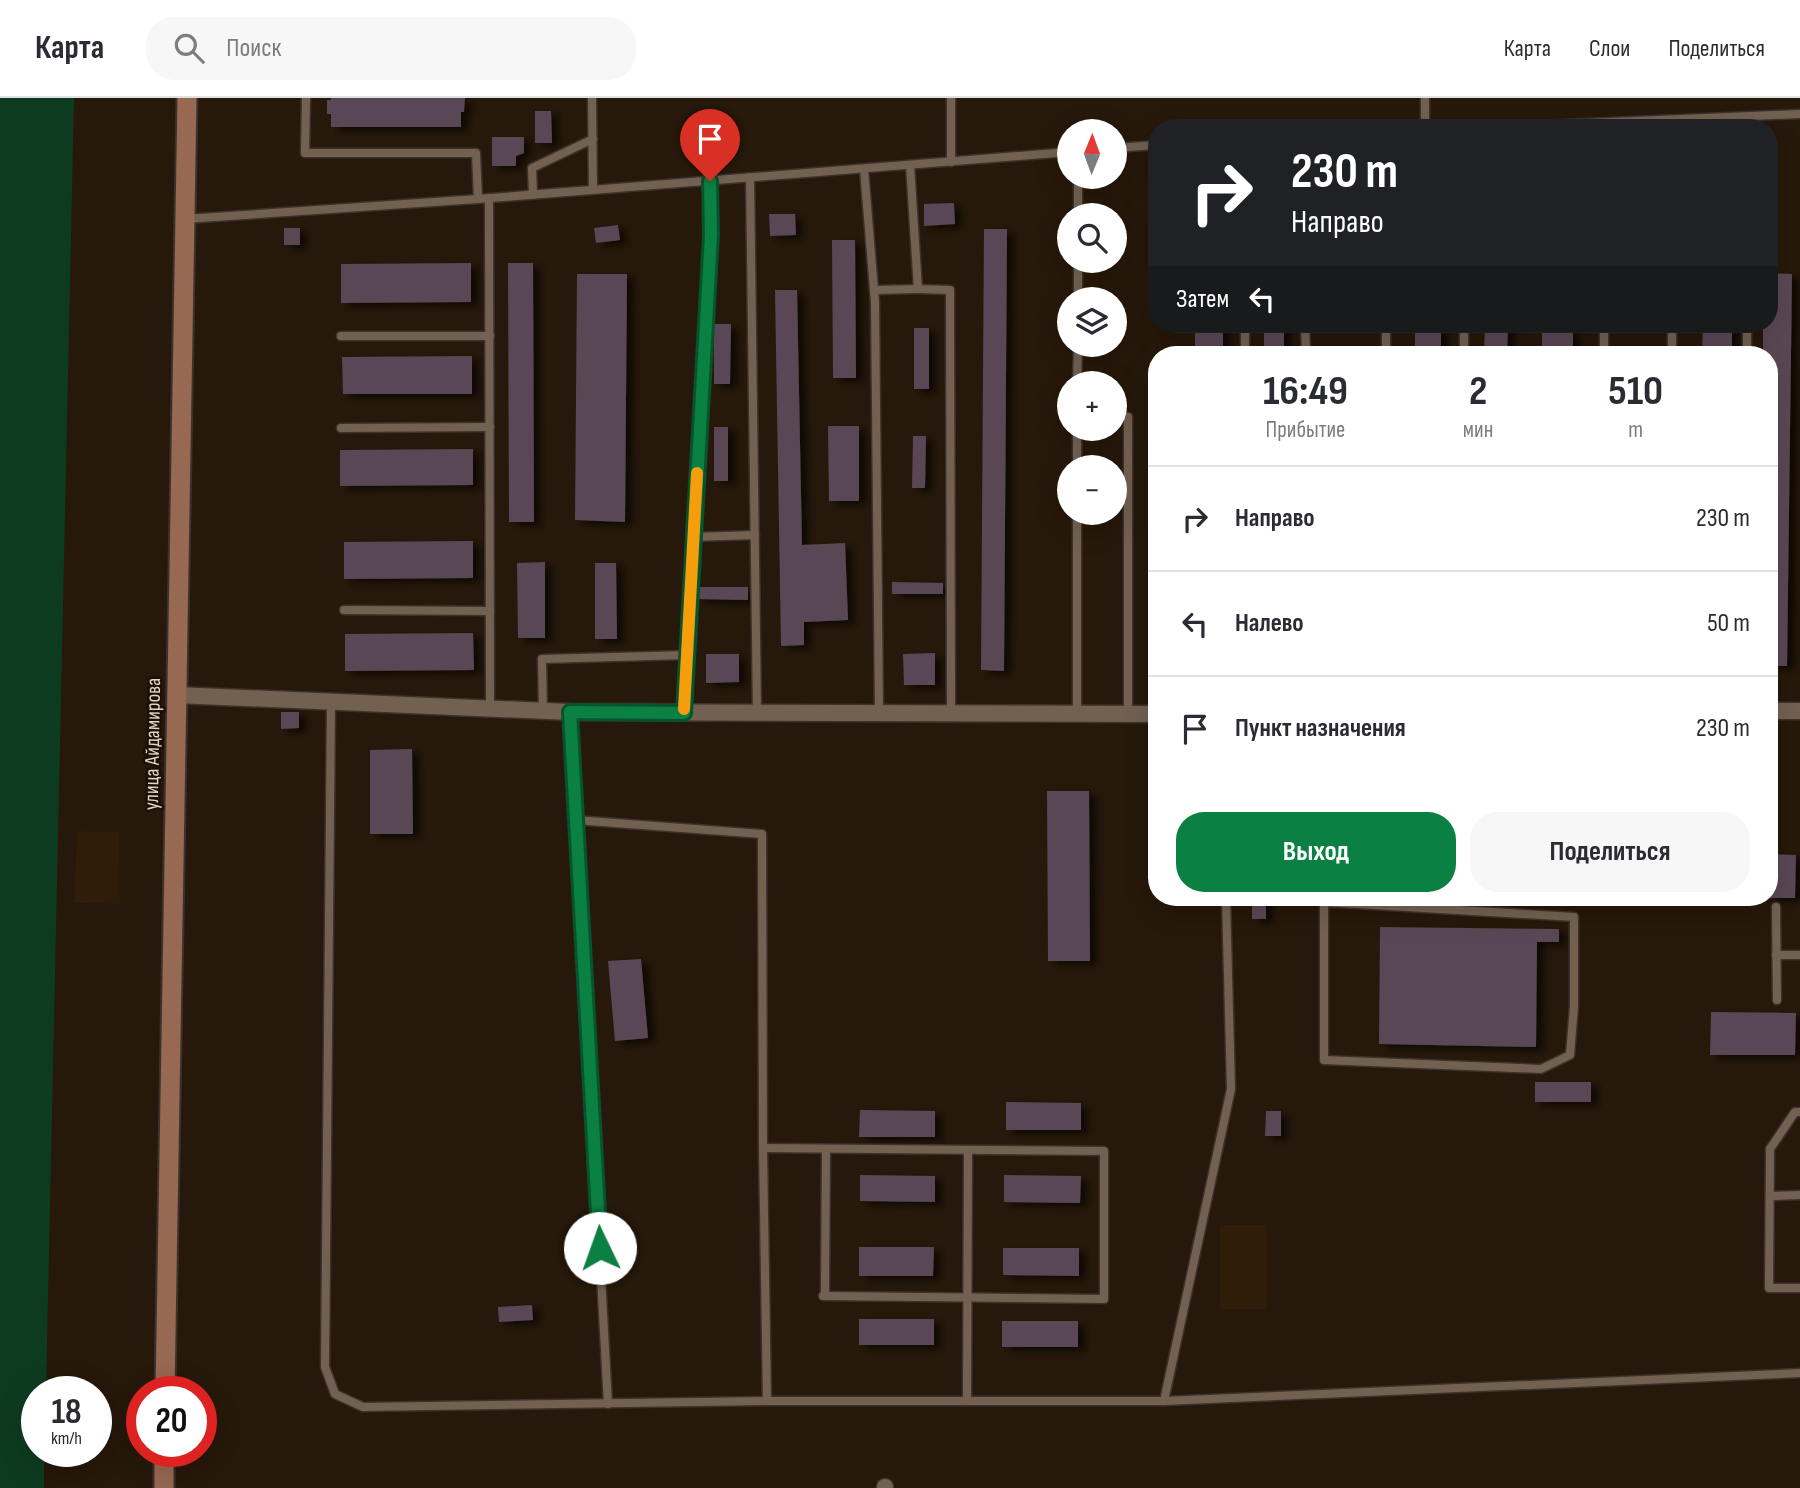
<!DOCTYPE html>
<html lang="ru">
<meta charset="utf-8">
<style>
body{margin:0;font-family:"Sofia Sans Condensed",sans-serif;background:#f7f7f7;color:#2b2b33;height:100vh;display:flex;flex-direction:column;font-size:26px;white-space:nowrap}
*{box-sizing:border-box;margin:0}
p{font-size:23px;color:#7c7c81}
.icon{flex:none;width:38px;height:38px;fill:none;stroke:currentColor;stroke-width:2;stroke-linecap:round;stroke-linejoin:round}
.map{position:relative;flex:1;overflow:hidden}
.sheet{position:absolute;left:1148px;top:248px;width:630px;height:560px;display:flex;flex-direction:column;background:#fff;border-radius:28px;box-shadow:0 7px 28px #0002}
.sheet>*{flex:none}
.guide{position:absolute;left:1148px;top:21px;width:630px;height:214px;border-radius:28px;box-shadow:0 7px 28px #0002;background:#202124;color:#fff;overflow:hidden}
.needle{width:46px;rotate:1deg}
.buttons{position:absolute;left:1057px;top:21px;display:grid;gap:14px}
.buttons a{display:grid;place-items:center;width:70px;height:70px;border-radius:50%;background:#fff;box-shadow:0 7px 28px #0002;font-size:35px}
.speed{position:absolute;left:21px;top:1278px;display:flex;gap:14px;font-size:35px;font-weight:700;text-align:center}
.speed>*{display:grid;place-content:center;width:91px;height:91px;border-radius:50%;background:#fff;box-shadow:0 7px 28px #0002;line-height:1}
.speed small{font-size:18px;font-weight:400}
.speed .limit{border:10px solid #d22;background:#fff;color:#111}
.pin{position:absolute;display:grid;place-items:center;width:60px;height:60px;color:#fff;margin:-72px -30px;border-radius:50% 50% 50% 0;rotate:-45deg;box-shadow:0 0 7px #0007}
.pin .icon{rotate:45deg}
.me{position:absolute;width:77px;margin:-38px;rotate:357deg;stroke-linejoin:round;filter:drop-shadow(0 0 5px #0008)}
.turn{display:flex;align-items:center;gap:24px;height:147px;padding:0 28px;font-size:32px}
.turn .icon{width:91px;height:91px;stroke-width:2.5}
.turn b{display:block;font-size:49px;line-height:60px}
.then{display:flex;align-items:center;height:66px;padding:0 28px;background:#0003;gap:14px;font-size:26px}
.eta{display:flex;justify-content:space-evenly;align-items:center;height:119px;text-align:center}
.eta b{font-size:42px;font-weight:700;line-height:49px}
.cta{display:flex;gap:14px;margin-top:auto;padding:14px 28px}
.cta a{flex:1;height:80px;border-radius:28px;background:#0b8043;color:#fff;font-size:28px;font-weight:700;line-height:80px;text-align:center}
.cta a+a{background:#f7f7f7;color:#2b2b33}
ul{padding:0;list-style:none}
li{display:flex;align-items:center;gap:21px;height:105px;padding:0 28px;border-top:2px solid #e1e1e2}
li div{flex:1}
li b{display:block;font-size:26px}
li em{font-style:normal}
header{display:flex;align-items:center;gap:42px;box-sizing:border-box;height:98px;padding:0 35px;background:#fff;border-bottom:2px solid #e1e1e2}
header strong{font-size:33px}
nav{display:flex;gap:38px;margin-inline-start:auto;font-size:24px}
.search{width:490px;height:63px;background:#f7f7f7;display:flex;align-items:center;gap:18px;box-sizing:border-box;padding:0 24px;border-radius:28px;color:#7c7c81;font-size:26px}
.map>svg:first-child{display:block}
.built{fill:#2f1c09}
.green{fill:#0d3b20}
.building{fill:#5a4754;filter:url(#shadow)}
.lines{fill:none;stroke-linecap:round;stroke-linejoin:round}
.service-casing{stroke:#3c322d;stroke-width:11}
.minor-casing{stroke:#3c322d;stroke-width:19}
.secondary-casing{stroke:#3c322d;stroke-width:23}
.service{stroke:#726151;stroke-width:8}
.minor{stroke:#726151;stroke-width:16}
.secondary{stroke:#976852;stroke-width:19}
.route-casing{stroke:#07532c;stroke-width:18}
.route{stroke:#0b8043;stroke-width:12}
.slow{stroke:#f59e0b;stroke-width:12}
.labels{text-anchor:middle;stroke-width:5;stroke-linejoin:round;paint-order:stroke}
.street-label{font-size:21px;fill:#ded4cb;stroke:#1c0f03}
</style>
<header>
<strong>Карта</strong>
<div class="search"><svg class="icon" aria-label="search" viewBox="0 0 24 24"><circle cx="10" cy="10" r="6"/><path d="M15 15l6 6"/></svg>Поиск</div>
<nav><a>Карта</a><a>Слои</a><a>Поделиться</a></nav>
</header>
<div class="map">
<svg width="1800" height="1390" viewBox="0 0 1800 1390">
<defs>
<filter id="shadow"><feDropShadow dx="7" dy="4" stdDeviation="3.5" flood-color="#0009"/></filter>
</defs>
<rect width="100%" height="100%" fill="#26180a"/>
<!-- built -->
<g class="built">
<path d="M77 733 119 734 120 806 74 805Z"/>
<rect x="1220" y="1127" width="47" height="84"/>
</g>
<!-- green -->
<path class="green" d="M0 0H74L46 1293H37V1353H44V1390H0Z"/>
<!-- building -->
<g class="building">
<path d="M331 0H465L464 14H461V29H331V16H327V2H331Z"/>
<path d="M535 13H551L552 45H535Z"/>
<path d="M492 39H524V55L516 58V68H492Z"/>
<path d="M954 105 955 126 924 128V106Z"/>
<path d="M769 116H795L796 137 770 138Z"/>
<path d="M618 127 620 142 596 145 594 130Z"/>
<rect x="284" y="130" width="16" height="17"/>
<path d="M984 131H1007L1004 573 981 572Z"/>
<path d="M832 142H855L856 280H833Z"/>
<path d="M471 165V204L341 205V166Z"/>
<path d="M508 165H533L534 424H509Z"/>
<path d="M1769 175 1792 176 1787 568H1769V257H1763V226H1769Z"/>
<path d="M577 176H627L625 424 575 422Z"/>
<path d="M775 192H797L802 447 845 445 848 522 804 524V547L781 548Z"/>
<path d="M714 226H731L730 286H714Z"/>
<rect x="1195" y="226" width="28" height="31"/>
<rect x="1264" y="226" width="20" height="31"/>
<path d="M1485 226H1508L1507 257H1484Z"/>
<path d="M1703 226H1732V257H1702Z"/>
<path d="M1441 229V257H1415V230Z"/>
<rect x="914" y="230" width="15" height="61"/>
<rect x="1542" y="232" width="31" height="25"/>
<path d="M472 258V296H343L342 259Z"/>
<path d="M828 328H859V403H829Z"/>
<rect x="714" y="329" width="14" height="54"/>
<path d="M913 338H926L925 390H912Z"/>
<path d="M473 351V387L340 388V352Z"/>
<path d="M473 443V480L344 481V444Z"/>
<path d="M545 464V540H518L517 465Z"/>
<path d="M595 465H616L617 541H595Z"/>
<path d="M892 484 943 485V496H892Z"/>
<path d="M698 489H748V502L697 501Z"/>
<path d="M473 535 474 572 345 573V536Z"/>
<path d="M935 555V587H904L903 556Z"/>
<path d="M706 556H739V584L706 585Z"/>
<path d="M281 614H299V630L281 631Z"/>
<path d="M412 651 413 736H370V652Z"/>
<path d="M1047 693H1089L1090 863H1048Z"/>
<path d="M1769 756 1796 757 1795 800H1769Z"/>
<rect x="1252" y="800" width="14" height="21"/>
<path d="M1380 829 1559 831V844H1537L1536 949 1379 946Z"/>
<path d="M641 861 648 940 615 943 608 863Z"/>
<path d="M1711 914 1796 915 1795 957H1710Z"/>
<rect x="1535" y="984" width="56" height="20"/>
<path d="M1006 1004 1081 1005V1032H1006Z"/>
<path d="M860 1012 935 1013V1039H859Z"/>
<path d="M1266 1013H1281V1038H1265Z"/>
<path d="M860 1077 935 1078V1104L860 1103Z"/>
<path d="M1004 1077 1081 1078 1080 1105 1004 1104Z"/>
<path d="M859 1149H934L933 1178H859Z"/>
<path d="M1003 1150H1079V1178L1003 1177Z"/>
<path d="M532 1207 533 1222 499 1224 498 1209Z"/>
<rect x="859" y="1221" width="75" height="26"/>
<rect x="1002" y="1223" width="76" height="26"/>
</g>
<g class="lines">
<!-- service casing -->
<g class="service-casing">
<g id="service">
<path d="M306 0 305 55H476L478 101"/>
<path d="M592 0 593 92"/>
<path d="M951 0V64"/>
<path d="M1425 0V30"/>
<path d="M1470 30 1800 16"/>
<path d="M1115 50 1157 47"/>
<path d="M910 67 918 191 950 192 951 615"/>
<path d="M864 71 875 204 879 615"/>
<path d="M750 79 757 615"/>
<path d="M533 97 532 70 593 41"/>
<path d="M489 100 490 611"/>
<path d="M1078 117V79"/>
<path d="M185 121 478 101 1069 54"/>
<path d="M874 192 918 191"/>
<path d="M1078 201V163"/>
<path d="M1305 226 1306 257"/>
<path d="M341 238H490"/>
<path d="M1245 257V226"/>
<path d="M1386 257V226"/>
<path d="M1464 257V226"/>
<path d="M1604 257V226"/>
<path d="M1672 257V226"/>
<path d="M1747 257V226"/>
<path d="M1077 285 1078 247"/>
<path d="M1115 319H1128V616"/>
<path d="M341 330 490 329"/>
<path d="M1077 369V331"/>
<path d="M693 439 755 437"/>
<path d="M344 512 490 513"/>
<path d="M331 603 325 1269 335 1296 363 1309 767 1303H1164L1800 1275"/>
<path d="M543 613 542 561 687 557"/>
<path d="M570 614 608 1306"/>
<path d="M684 615 711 137 710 83"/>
<path d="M1077 616V415"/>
<path d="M575 722 762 736 763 1050 767 1303"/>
<path d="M1324 800V962L1541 971 1570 957 1574 908V819L1324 804"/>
<path d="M1776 809 1777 902"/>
<path d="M1776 857H1800"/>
<path d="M1800 1014H1795L1770 1051 1769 1190H1800"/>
<path d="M763 1050 1104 1053V1201L823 1198"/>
<path d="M1770 1098 1800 1097"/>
<path d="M825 1193 826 1051"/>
<path d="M967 1303 968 1052"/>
<path d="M1164 1303 1231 991 1226 800"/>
</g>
</g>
<!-- minor casing -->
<g class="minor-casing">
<g id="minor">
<path d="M176 597 570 614 1157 616"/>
<path d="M1769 613H1800"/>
<path d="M885 1390V1389"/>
</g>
</g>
<!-- secondary casing -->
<g class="secondary-casing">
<g id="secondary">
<path d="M165 1293 187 0"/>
<path d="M164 1390V1353"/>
</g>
</g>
<!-- service -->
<use href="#service" class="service"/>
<!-- minor -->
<use href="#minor" class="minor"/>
<!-- secondary -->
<use href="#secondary" class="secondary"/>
</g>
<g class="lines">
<!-- route casing -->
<g class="route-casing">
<path id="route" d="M600 1150 570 614 684 615 711 137 710 83"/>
</g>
<!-- route -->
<use href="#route" class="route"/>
<!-- slow -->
<path class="slow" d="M684 611 697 375"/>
</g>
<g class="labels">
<!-- street labels -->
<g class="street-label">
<text transform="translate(152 646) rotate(-89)" y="7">улица Айдамирова</text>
</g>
</g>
</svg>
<div class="buttons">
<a><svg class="needle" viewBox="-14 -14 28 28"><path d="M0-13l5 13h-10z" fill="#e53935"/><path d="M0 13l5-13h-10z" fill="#7c7c81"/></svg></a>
<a><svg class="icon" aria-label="search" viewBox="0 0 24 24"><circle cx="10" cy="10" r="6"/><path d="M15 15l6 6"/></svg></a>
<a><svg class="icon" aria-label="layers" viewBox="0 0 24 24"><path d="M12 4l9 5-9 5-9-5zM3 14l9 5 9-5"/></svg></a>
<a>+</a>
<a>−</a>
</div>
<div class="speed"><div>18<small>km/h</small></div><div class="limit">20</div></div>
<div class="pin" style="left:710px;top:83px;background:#d93025"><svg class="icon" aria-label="arrive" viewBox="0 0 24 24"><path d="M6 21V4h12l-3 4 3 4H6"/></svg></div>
<svg class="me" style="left:600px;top:1150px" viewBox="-20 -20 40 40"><circle r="19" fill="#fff"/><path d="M0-13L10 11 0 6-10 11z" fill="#0b8043"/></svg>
<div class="guide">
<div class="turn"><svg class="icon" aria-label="right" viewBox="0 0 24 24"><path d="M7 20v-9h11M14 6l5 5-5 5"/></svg><div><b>230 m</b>Направо</div></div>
<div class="then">Затем<svg class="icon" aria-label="left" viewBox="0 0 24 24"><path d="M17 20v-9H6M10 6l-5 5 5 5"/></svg></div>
</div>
<section class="sheet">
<div class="eta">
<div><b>16:49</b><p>Прибытие</p></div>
<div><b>2</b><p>мин</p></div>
<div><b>510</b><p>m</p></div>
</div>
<ul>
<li><svg class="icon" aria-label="right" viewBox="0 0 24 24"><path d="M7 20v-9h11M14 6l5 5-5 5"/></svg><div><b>Направо</b></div><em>230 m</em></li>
<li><svg class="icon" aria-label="left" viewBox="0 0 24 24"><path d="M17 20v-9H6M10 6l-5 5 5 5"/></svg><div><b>Налево</b></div><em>50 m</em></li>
<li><svg class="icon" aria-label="arrive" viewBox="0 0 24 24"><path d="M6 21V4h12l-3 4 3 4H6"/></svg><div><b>Пункт назначения</b></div><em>230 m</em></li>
</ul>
<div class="cta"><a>Выход</a><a>Поделиться</a></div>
</section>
</div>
